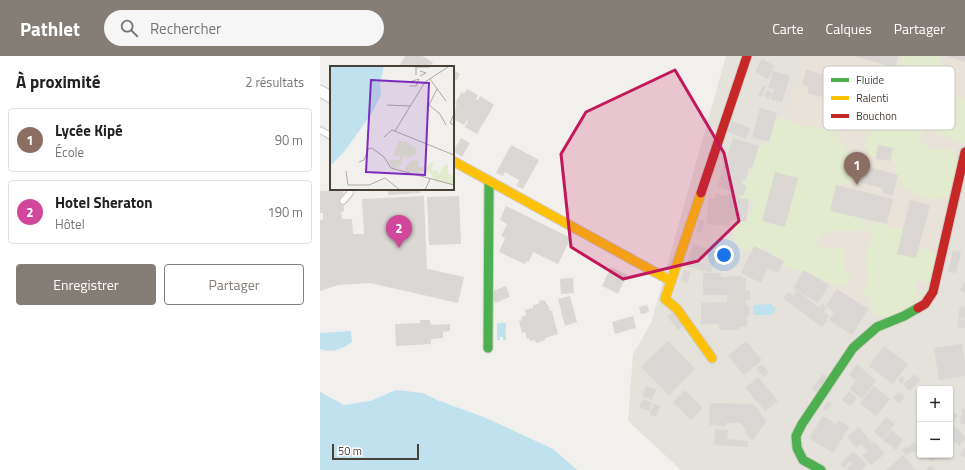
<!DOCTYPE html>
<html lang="fr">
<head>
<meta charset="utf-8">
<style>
	body { margin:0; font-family:"Titillium Web",sans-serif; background:#f6f6f6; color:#222 }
	.controls { position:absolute; right:12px; bottom:12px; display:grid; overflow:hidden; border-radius:4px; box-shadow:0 1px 3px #0004 }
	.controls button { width:36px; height:36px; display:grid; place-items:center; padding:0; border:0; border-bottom:1px solid #e0e0e0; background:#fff; color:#222; font:20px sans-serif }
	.scale { position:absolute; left:12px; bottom:10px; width:87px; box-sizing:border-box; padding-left:4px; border:2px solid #494038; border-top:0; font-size:11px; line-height:14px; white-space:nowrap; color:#494038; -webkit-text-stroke:3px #fff; paint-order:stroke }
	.you { position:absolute; left:404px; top:199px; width:14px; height:14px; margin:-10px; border:3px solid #fff; border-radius:50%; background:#1a73e8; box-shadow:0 0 0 6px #1a73e833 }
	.badge { display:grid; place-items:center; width:26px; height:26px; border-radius:50%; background:#847e77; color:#fff; font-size:13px; font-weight:700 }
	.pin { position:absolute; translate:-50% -33px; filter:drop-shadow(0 1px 2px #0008) }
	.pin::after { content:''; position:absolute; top:21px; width:14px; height:12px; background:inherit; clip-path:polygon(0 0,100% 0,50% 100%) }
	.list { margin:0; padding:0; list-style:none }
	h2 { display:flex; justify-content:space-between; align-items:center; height:52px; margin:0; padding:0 16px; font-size:17px }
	h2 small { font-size:13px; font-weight:400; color:#767676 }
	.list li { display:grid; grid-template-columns:26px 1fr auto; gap:12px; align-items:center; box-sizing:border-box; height:64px; margin:0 8px 8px; padding:0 8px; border:1px solid #e0e0e0; border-radius:4px }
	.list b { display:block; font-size:15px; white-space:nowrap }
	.list p { margin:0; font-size:13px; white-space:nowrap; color:#767676 }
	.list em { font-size:13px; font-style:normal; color:#767676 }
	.actions { display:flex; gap:8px; padding:12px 16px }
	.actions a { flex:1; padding:9px 0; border:1px solid #847e77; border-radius:4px; text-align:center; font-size:14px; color:#847e77 }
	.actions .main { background:#847e77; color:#fff }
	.icon { flex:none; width:22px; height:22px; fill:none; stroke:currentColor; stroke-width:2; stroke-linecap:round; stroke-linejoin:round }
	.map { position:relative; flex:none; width:645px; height:414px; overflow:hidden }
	header { display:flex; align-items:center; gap:24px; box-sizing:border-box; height:56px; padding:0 20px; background:#847e77; color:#fff }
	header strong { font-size:19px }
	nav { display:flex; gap:22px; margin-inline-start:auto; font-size:14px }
	.search { width:280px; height:36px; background:#f6f6f6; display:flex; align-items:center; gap:10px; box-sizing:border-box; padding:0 14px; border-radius:22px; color:#767676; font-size:15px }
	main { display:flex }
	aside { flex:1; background:#fff }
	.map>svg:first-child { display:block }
	.residential { fill:#e5e1db; fill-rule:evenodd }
	.education { fill:#e8e2d9 }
	.green { fill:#e3ebce }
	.water { fill:#bfe2ee }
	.building { fill:#dad7d4 }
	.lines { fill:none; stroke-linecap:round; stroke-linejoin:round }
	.lane-casing { stroke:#cfccc9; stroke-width:8 }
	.street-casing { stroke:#cfccc9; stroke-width:13 }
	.fast-casing { stroke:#d1ccc4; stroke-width:11 }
	.slow-casing { stroke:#d1ccc4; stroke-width:11 }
	.jam-casing { stroke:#d1ccc4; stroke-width:11 }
	.lane { stroke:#fdfdfc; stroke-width:5.5 }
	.street { stroke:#fdfdfc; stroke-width:11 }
	.fast { stroke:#4caf50; stroke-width:9 }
	.slow { stroke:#ffc107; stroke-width:9 }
	.jam { stroke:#c62828; stroke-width:9 }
	.marked { fill:#c2185b; fill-opacity:0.2; stroke:#c2185b; stroke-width:3; stroke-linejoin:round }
	.inset-road { fill:none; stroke:#aeaaa5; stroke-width:1 }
	.view { fill:#7b2cbf; fill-opacity:0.15; stroke:#7b2cbf; stroke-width:2 }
	.inset-edge { fill:none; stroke:#494038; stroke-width:2 }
	.key { fill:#fff; stroke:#c8c6c3; stroke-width:1 }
	.key-label { font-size:11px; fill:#494038 }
</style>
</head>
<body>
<header>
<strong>Pathlet</strong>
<div class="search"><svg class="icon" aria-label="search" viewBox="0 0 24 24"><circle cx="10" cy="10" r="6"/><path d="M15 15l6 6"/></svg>Rechercher</div>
<nav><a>Carte</a><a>Calques</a><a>Partager</a></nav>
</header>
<main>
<aside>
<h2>À proximité<small>2 résultats</small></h2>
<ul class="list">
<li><span class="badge" style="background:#8d6e63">1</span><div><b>Lycée Kipé</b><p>École</p></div><em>90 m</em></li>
<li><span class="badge" style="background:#d1479c">2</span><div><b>Hotel Sheraton</b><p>Hôtel</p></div><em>190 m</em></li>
</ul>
<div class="actions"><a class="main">Enregistrer</a><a>Partager</a></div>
</aside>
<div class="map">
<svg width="645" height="414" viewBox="0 0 645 414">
	<rect width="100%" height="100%" fill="#f2f0ed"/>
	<path class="residential" d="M406 0H645V414H361L308 365 313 298 331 267ZM600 333H630V399H600Z"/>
	<path class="education" d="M486 0H645V64L610 226 564 259 424 182 462 76Z"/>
	<path class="green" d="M582 0H621L623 14 621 31 632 38 642 42 645 46V87L644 88 615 76 605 75 599 86 609 93 632 94 641 112 634 137 614 143 599 141 583 130 576 119 573 101 564 98 551 101 544 88 550 79 542 65 545 57 570 50 581 46 591 44 586 32 578 22C579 15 579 7 582 0Z
		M463 61 483 71 492 70 513 75 528 95 531 125 524 128 517 133 543 165 548 173 552 168 559 164C569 172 569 173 582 171L587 178 598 192 610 195 618 200 610 227 599 224 594 231 603 241 594 244 588 255 579 261 555 260 551 255V244L543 236 550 226C547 215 544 205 547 194 551 185 553 186 552 175 541 176 512 172 503 178 500 180 498 185 495 188L508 193 520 191 525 196 523 211 532 223 523 231 474 214 453 203 447 191 431 196 417 191 413 180 414 168 430 157 433 148 421 144 422 132 430 117 434 98 448 82 455 64Z"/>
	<path class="water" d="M452 248V250L455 251C457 255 453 256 452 259H433V249Z
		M177 267H186V284H183V281H180V284H177Z
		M31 275 32 286C22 293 13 297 0 293V277Z
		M76 334 103 337 117 344 166 362 233 393 257 414H0V336L24 349 50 345Z"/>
	<path class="building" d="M85 0H102L113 6 110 11H79Z
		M534 0H578L574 15 586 19 581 39 567 35 561 57 487 37 489 31 482 29 486 14 560 34 567 9Z
		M630 0H645V6L629 1Z
		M442 3 455 10 448 23 435 16Z
		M133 14 140 18 137 24 133 22Z
		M453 15 470 20 462 46 451 43 454 33 448 32Z
		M443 29 446 31 441 41 438 39Z
		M147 33 158 39 156 43 158 44 160 40 174 49 157 78 145 71 148 65 147 64 144 69 133 63 135 58 134 57 136 53 135 52 137 48 135 47 142 36 144 38Z
		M447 34 452 37 449 43 444 40Z
		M440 52 457 57 449 86 432 81Z
		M412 65 430 72 426 83 408 76Z
		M141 82 150 87 142 101 133 95Z
		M413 82 439 90 432 112 428 111V116L427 120 425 123 420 127 427 130 423 140 397 130 406 101H407Z
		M191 89 219 104 203 133 196 130 199 124 185 116 183 120 176 117Z
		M558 89 573 92 570 105 556 103Z
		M545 110 578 119 573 140 562 137 563 132 541 127Z
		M455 116 478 122 465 171 442 165Z
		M516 129 573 143 567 168 510 155Z
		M67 133H100L101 137 68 139Z
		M23 134 24 155 21 156 22 163H32L33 178H44L42 143 104 140 107 213 144 221 138 247 50 227 18 229 0 235V164H3V157H0V135Z
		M395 138 408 140V138L419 139V142L429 143 426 166 410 164 409 170 386 168 389 142 395 143Z
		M139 140 141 188 109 189 107 141Z
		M590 144 610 149 596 202 577 198Z
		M186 150 251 182 238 208 213 196 209 205H207L205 208 179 196 185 182 181 180 187 168 180 164Z
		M379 164 385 165 381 177 376 176Z
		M373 188 397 196 391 217 366 210Z
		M434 190 464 205 458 217 448 212 441 227 421 217Z
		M633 194 641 196 636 217 628 216Z
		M291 211 307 219 298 238 282 230Z
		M364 214 371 216 367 227 361 225Z
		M484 214 509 229 498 247 473 232Z
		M383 217H401V221L421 220V222H426V235H430V244H426L427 251H430V260H427V271H419V274H399V268H381V247L407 246V239H383Z
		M253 222 254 237 241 238 240 223Z
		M645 225V237L640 234Z
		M186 230 190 241 175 247 170 236Z
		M517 233 548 253 532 279 509 264 514 256 506 250Z
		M477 235 499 251 502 247 507 251 504 256 509 260 506 263 508 264 502 271 463 242 468 236 473 240Z
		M250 240 257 266 245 270 238 243Z
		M220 244 225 245 227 249H228L230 255H232L238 278 225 282V284L216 287 215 284 210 285 209 282 207 283 205 276 202 277 199 265 202 264 201 261 206 259 205 254 213 252V249L218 248Z
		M327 249 329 256 321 258 319 251Z
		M640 250 645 251V262L638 261Z
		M353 256 364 269 358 274 347 260Z
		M313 260 316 272 295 278 292 266Z
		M639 263 645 264V272L637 271Z
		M100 264H110L111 269 130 268V275L123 276V282L111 283V288L76 290 75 268 100 267Z
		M348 285 375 313 349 339 321 311Z
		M426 285 442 304 424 319 408 300Z
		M642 288 645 307V320L619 324 614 292Z
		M564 290 588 308 573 328 549 310Z
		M442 308 449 317 444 321 436 312Z
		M537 308 556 325 542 343 529 333 536 325 529 319Z
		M503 318 508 322 496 336 492 332Z
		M595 318 601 325 589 335 583 328Z
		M581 320 585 323 582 328 578 325Z
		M438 321 458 345 445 355 425 332Z
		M326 330 336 334 332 344 322 340Z
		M554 330 570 343 556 360 540 347Z
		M365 334 383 352 371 364 353 346Z
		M529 335 537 342 530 350 522 344Z
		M579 336 585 341 579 347 573 342Z
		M323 343 332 347 329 355 319 351Z
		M508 345 512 348 506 355 503 352Z
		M390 347 433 348 447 365 432 385 425 377 427 375 420 367H406V370L389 369Z
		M334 348 340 350 336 361 329 358Z
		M630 353 638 360 630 370Z
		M642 353 645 354V368L640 367Z
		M503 360 516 368 519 364 529 371 513 397 489 382Z
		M566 361 575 368 562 383 554 376Z
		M633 369 645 380V384L639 390 630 381V372Z
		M539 371 552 387 554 385 565 398 551 409 542 400 547 395 541 388 536 392 527 381Z
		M395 373 408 374 407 383 428 385V391L394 389Z
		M571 374 583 384 576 394 563 384Z
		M594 386 600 392 594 397 592 395 586 400 582 394 586 390 588 392Z
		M645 391V401L640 399Z
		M533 395 547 408 542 414H526L532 408 529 406 524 412 520 408Z
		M583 399 596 414H566Z
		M605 399H620L611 406Z
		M610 409 616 414H606Z"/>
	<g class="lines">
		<defs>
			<path id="lane" d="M0 74 11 80
				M23 145 30 137V133"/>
			<path id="street" d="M0 35 11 41"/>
			<path id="fast" d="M168 292 169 125
				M501 414 483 404 477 392 476 380 482 368 533 292 557 271 584 260 598 252"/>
			<path id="slow" d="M133 105 351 225
				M381 137 345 243 357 253 392 302"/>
			<path id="jam" d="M381 137 427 0
				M598 252 605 248 613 236 645 96"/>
		</defs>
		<use href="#lane" class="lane-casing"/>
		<use href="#street" class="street-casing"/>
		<use href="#fast" class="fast-casing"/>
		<use href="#slow" class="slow-casing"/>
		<use href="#jam" class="jam-casing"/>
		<use href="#lane" class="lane"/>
		<use href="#street" class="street"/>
		<use href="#fast" class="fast"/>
		<use href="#slow" class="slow"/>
		<use href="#jam" class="jam"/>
	</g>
	<path class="marked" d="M355 14 404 97 419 165 378 205 303 223 251 191 241 98 266 56Z"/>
	<g transform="translate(10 10)">
		<rect width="124" height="124" fill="#f2f0ed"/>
		<path d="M69 75 77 76 87 83 85 89 78 92 74 89 71 99 67 102H63L58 94H70L69 86 68 90H63ZM83 94H87L89 101H96L104 95 101 104H107L110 108 111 103 118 98V108L124 110V116L122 119 105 115 100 106 90 105 83 109V102L81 106H75V101Z" fill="#e3ebce"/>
		<path d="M0 0H54L50 18 51 29 42 47 14 86 0 100Z" fill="#bfe2ee"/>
		<path class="inset-road" d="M86 9V1H100M90 10 96 7 90 5M100 13 116 35M79 20H86L89 13 79 16M107 23 99 39 110 48 116 59M57 39 80 40M124 48 120 57 124 59M65 65 95 16 118 1M54 71 62 64 124 89M29 96 34 94 38 83 42 82 54 91 61 102 124 119M16 105 18 119H39L55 112 70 124M95 124 100 113"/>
		<path class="view" d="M41 14 99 17 95 109 36 106Z"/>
		<rect width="124" height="124" class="inset-edge"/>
	</g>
	<rect x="503" y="10" width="132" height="64" rx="6" class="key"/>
	<rect x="511" y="22" width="18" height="4" fill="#4caf50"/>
	<rect x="511" y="40" width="18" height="4" fill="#ffc107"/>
	<rect x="511" y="58" width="18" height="4" fill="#c62828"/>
	<g class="key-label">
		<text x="536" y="28">Fluide</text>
		<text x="536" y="46">Ralenti</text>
		<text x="536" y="64">Bouchon</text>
	</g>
</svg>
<div class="controls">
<button>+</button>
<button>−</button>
</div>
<div class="scale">50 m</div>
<div class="you"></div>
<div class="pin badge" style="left:537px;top:129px;background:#8d6e63">1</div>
<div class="pin badge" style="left:79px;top:192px;background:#d1479c">2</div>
</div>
</main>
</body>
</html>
